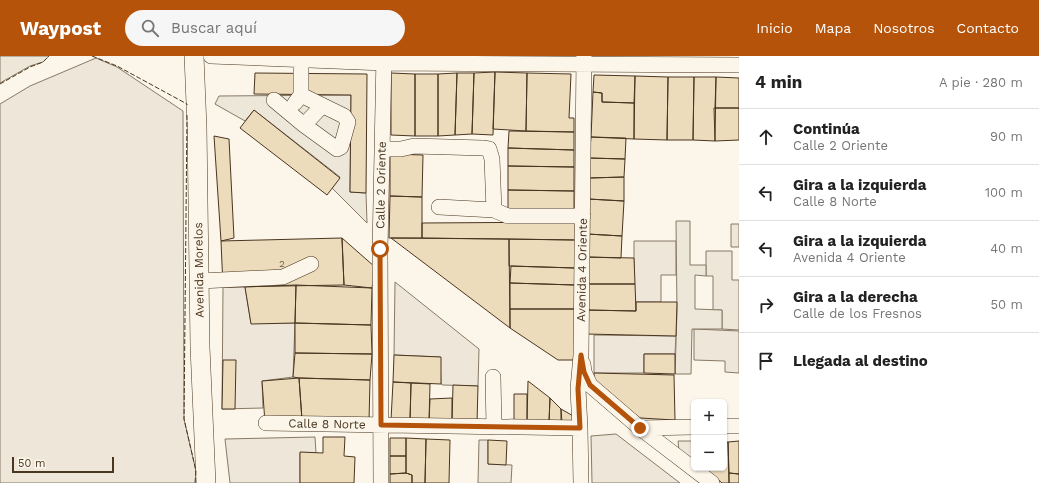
<!DOCTYPE html>
<html lang="es">
<head>
<meta charset="utf-8">
<style>
	body { margin:0; font-family:"Work Sans",sans-serif; background:#f6f6f6; color:#222 }
	.controls { position:absolute; right:12px; bottom:12px; display:grid; overflow:hidden; border-radius:6px; box-shadow:0 1px 3px #0004 }
	.controls button { width:36px; height:36px; display:grid; place-items:center; padding:0; border:0; border-bottom:1px solid #e0e0e0; background:#fff; color:#222; font:20px sans-serif }
	.scale { position:absolute; left:12px; bottom:10px; width:102px; box-sizing:border-box; padding-left:4px; border:2px solid #4a3520; border-top:0; font-size:11px; line-height:14px; white-space:nowrap; color:#4a3520; -webkit-text-stroke:3px #fbf6e9; paint-order:stroke }
	.stop { position:absolute; width:12px; height:12px; margin:-9px; border:3px solid #b45309; border-radius:50%; background:#fff }
	.stop.end { background:#b45309; border-color:#fff; box-shadow:0 1px 4px #0008 }
	.list { margin:0; padding:0; list-style:none }
	h2 { display:flex; justify-content:space-between; align-items:center; height:52px; margin:0; padding:0 16px; font-size:17px }
	h2 small { font-size:13px; font-weight:400; color:#767676 }
	.list li { display:grid; grid-template-columns:26px 1fr auto; gap:12px; align-items:center; box-sizing:border-box; height:56px; padding:0 16px; border-top:1px solid #e0e0e0 }
	.list b { display:block; font-size:15px; white-space:nowrap }
	.list p { margin:0; font-size:13px; white-space:nowrap; color:#767676 }
	.list em { font-size:13px; font-style:normal; color:#767676 }
	.icon { flex:none; width:22px; height:22px; fill:none; stroke:currentColor; stroke-width:2; stroke-linecap:round; stroke-linejoin:round }
	.map { position:relative; flex:none; width:739px; height:427px; overflow:hidden }
	header { display:flex; align-items:center; gap:24px; box-sizing:border-box; height:56px; padding:0 20px; background:#b45309; color:#fff }
	header strong { font-size:19px }
	nav { display:flex; gap:22px; margin-inline-start:auto; font-size:14px }
	.search { width:280px; height:36px; background:#f6f6f6; display:flex; align-items:center; gap:10px; box-sizing:border-box; padding:0 14px; border-radius:22px; color:#767676; font-size:15px }
	main { display:flex }
	aside { flex:1; background:#fff }
	.map>svg:first-child { display:block }
	.green { fill:#ede6d9; stroke:#887966 }
	.parking { fill:#ede7d9; stroke:#887966 }
	.building { fill:#ecdcbc; stroke:#4a3520 }
	.lines { fill:none; stroke-linecap:round; stroke-linejoin:round }
	.minor-casing { stroke:#4a3520; stroke-width:16 }
	.major-casing { stroke:#4a3520; stroke-width:20 }
	.minor { stroke:#fbf6e9; stroke-width:15 }
	.major { stroke:#fbf6e9; stroke-width:19 }
	.fence { stroke:#4a3520; stroke-width:1; stroke-dasharray:5 2; stroke-linecap:butt }
	.route { stroke:#b45309; stroke-width:5 }
	.labels { text-anchor:middle; dominant-baseline:central; stroke-width:3; stroke-linejoin:round; paint-order:stroke }
	.number-label { font-size:10px; fill:#725f47 }
	.street-label { font-size:12px; fill:#4a3520; stroke:#fbf6e9 }
</style>
</head>
<body>
<header>
<strong>Waypost</strong>
<div class="search"><svg class="icon" aria-label="search" viewBox="0 0 24 24"><circle cx="10" cy="10" r="6"/><path d="M15 15l6 6"/></svg>Buscar aquí</div>
<nav><a>Inicio</a><a>Mapa</a><a>Nosotros</a><a>Contacto</a></nav>
</header>
<main>
<div class="map">
<svg width="739" height="427" viewBox="0 0 739 427">
	<rect width="100%" height="100%" fill="#fbf6e9"/>
	<path class="green" d="M0 0H49L43 6 30 10 0 27Z
		M96 2 117 11 183 55 184 363 196 415V427H0V48L30 30Z
		M731 168H739V191H731Z
		M634 185H676V219H661V246H634Z
		M706 195H732V224H739V274L722 273V254H713V220H706Z
		M395 226 479 293 478 330 443 329 441 328 440 301 394 299Z
		M223 231H245L251 267H295L293 321 262 325 263 352 222 353Z
		M694 273 739 275V317L725 316V305L694 304Z
		M594 279 676 280 675 298H644V317H594Z
		M616 378 680 427H592L591 380Z
		M315 381 316 397H300V427H230L225 383Z
		M479 384H488V408L512 409 511 427H478Z
		M678 385H694V409L679 395Z"/>
	<path class="parking" d="M351 39 350 136 366 137 367 167 332 132 340 121 254 54 245 65 215 48 219 40Z
		M676 165H690V209H706V220L695 219V253L722 254V273H692L691 318H675L677 255Z"/>
	<path class="building" d="M495 16 527 17 526 75 493 73Z
		M495 16 493 79 472 78 474 17Z
		M255 17 367 18 366 137 350 136 351 39 254 38Z
		M391 17 415 18V80L391 79Z
		M457 17H474L472 78 455 79Z
		M457 17 455 79 438 80V18Z
		M527 17 571 18 569 62H574V76L526 75Z
		M415 18H438V80H415Z
		M594 19 635 20 634 47 602 46V37L593 36Z
		M635 20 668 21 667 84 634 83Z
		M668 21H694L693 84H667Z
		M694 21H716L715 85 693 84Z
		M716 21 739 22V52H715Z
		M593 36 602 37V46L634 47V83L591 81Z
		M714 52H739V84L715 85Z
		M254 54 340 122 327 139 240 72Z
		M509 75 574 76V94L508 92Z
		M214 80 229 83 234 182 221 185Z
		M591 81 626 82 625 103 589 102Z
		M508 92 574 94V111L508 110Z
		M390 98 423 99 422 141 390 140Z
		M589 102 625 103 624 121 589 122Z
		M508 110 574 111V135L508 134Z
		M624 121V145L588 143 589 122Z
		M508 134 574 135V156H508Z
		M390 140 422 141V182H389Z
		M588 143 624 145 622 180 587 178Z
		M577 166 576 184 422 182V167Z
		M587 178 622 180 621 202 586 201Z
		M342 182 344 229 223 231 221 185Z
		M342 182 375 211 372 232 344 229Z
		M391 182 509 183 510 272Z
		M509 183 576 184 575 212 509 210Z
		M586 201 634 202 635 228H586Z
		M511 210 575 212V229L510 227Z
		M510 227 575 229 576 253H510Z
		M586 228H635L636 255 586 254Z
		M296 229 295 267 251 268 245 231Z
		M296 229 372 232 371 269 295 267Z
		M636 246H677L676 280 586 278V254L636 255Z
		M510 253H576V304H558L510 272Z
		M295 267 371 269 372 298 295 297Z
		M295 297 372 298 370 324 299 322 293 321Z
		M644 298H675V318L644 317Z
		M394 299 441 301V328L393 326Z
		M223 304H236L235 353H222Z
		M594 317 674 319 675 364 640 362 594 328Z
		M299 322 370 324 369 365 302 364Z
		M299 322 302 364 265 367 262 325Z
		M528 325 550 342 549 366H527Z
		M393 326 411 327 410 365 391 364Z
		M411 327 430 328 429 366 410 365Z
		M453 329 478 330 477 367 452 366Z
		M514 338H527V366L514 368Z
		M452 342V366H429L430 343Z
		M550 342 561 353V367L549 366Z
		M561 353 575 361V366L562 367Z
		M323 381H345L344 400 355 401 354 427H300V396L323 397Z
		M390 382H406V400H390Z
		M406 382 426 383 425 427H412V419L406 417Z
		M426 383 450 384 449 427H425Z
		M488 384 507 385 506 409 488 408Z
		M739 385V418L729 417 728 386Z
		M724 386H728L729 427H722L705 412H724Z
		M390 400H406V417L390 418Z
		M406 417 412 419V427H390V418Z
		M729 417 739 418V427H729Z"/>
	<g class="lines">
		<defs>
			<path id="minor" d="M211 0 384 7 739 9
				M274 44 304 69 337 93 341 91 348 66 344 60 301 39
				M295 47 301 39V4
				M304 69 322 50
				M382 93H401L414 90 483 92 489 93 492 103 494 154
				M439 151 494 154 508 160H583
				M200 225 283 221 311 208
				M583 308 584 316 590 329 640 372 712 427
				M493 321 494 371
				M266 367 580 372
				M724 370H739
				M640 372 694 371
				M381 427 380 193 384 0
				M581 427 580 372 578 333 581 299 584 0"/>
			<path id="major" d="M194 0 197 71 200 291 206 427"/>
		</defs>
		<use href="#minor" class="minor-casing"/>
		<use href="#major" class="major-casing"/>
		<use href="#minor" class="minor"/>
		<use href="#major" class="major"/>
		<path class="fence" d="M92 0 117 10 187 48V49
			M0 28 30 11 43 6 49 0
			M187 59 184 363 196 415 195 427"/>
	</g>
	<g class="lines">
		<path class="route" d="M380 193 381 369 580 372 578 333 581 299 584 316 590 329 640 372"/>
	</g>
	<g class="labels">
		<g class="number-label">
			<text x="282" y="207">2</text>
		</g>
		<g class="street-label">
			<text transform="translate(381 129) rotate(-89)">Calle 2 Oriente</text>
			<text transform="translate(199 214) rotate(-91)">Avenida Morelos</text>
			<text transform="translate(582 214) rotate(-89)">Avenida 4 Oriente</text>
			<text transform="translate(327 368) rotate(1)">Calle 8 Norte</text>
		</g>
	</g>
</svg>
<div class="controls">
<button>+</button>
<button>−</button>
</div>
<div class="scale">50 m</div>
<div class="stop" style="left:380px;top:193px"></div>
<div class="stop end" style="left:640px;top:372px"></div>
</div>
<aside>
<h2>4 min<small>A pie · 280 m</small></h2>
<ul class="list">
<li><svg class="icon" aria-label="ahead" viewBox="0 0 24 24"><path d="M12 20V5M6 11l6-6 6 6"/></svg><div><b>Continúa</b><p>Calle 2 Oriente</p></div><em>90 m</em></li>
<li><svg class="icon" aria-label="left" viewBox="0 0 24 24"><path d="M17 20v-9H6M10 6l-5 5 5 5"/></svg><div><b>Gira a la izquierda</b><p>Calle 8 Norte</p></div><em>100 m</em></li>
<li><svg class="icon" aria-label="left" viewBox="0 0 24 24"><path d="M17 20v-9H6M10 6l-5 5 5 5"/></svg><div><b>Gira a la izquierda</b><p>Avenida 4 Oriente</p></div><em>40 m</em></li>
<li><svg class="icon" aria-label="right" viewBox="0 0 24 24"><path d="M7 20v-9h11M14 6l5 5-5 5"/></svg><div><b>Gira a la derecha</b><p>Calle de los Fresnos</p></div><em>50 m</em></li>
<li><svg class="icon" aria-label="arrive" viewBox="0 0 24 24"><path d="M6 21V4h12l-3 4 3 4H6"/></svg><div><b>Llegada al destino</b></div></li>
</ul>
</aside>
</main>
</body>
</html>
